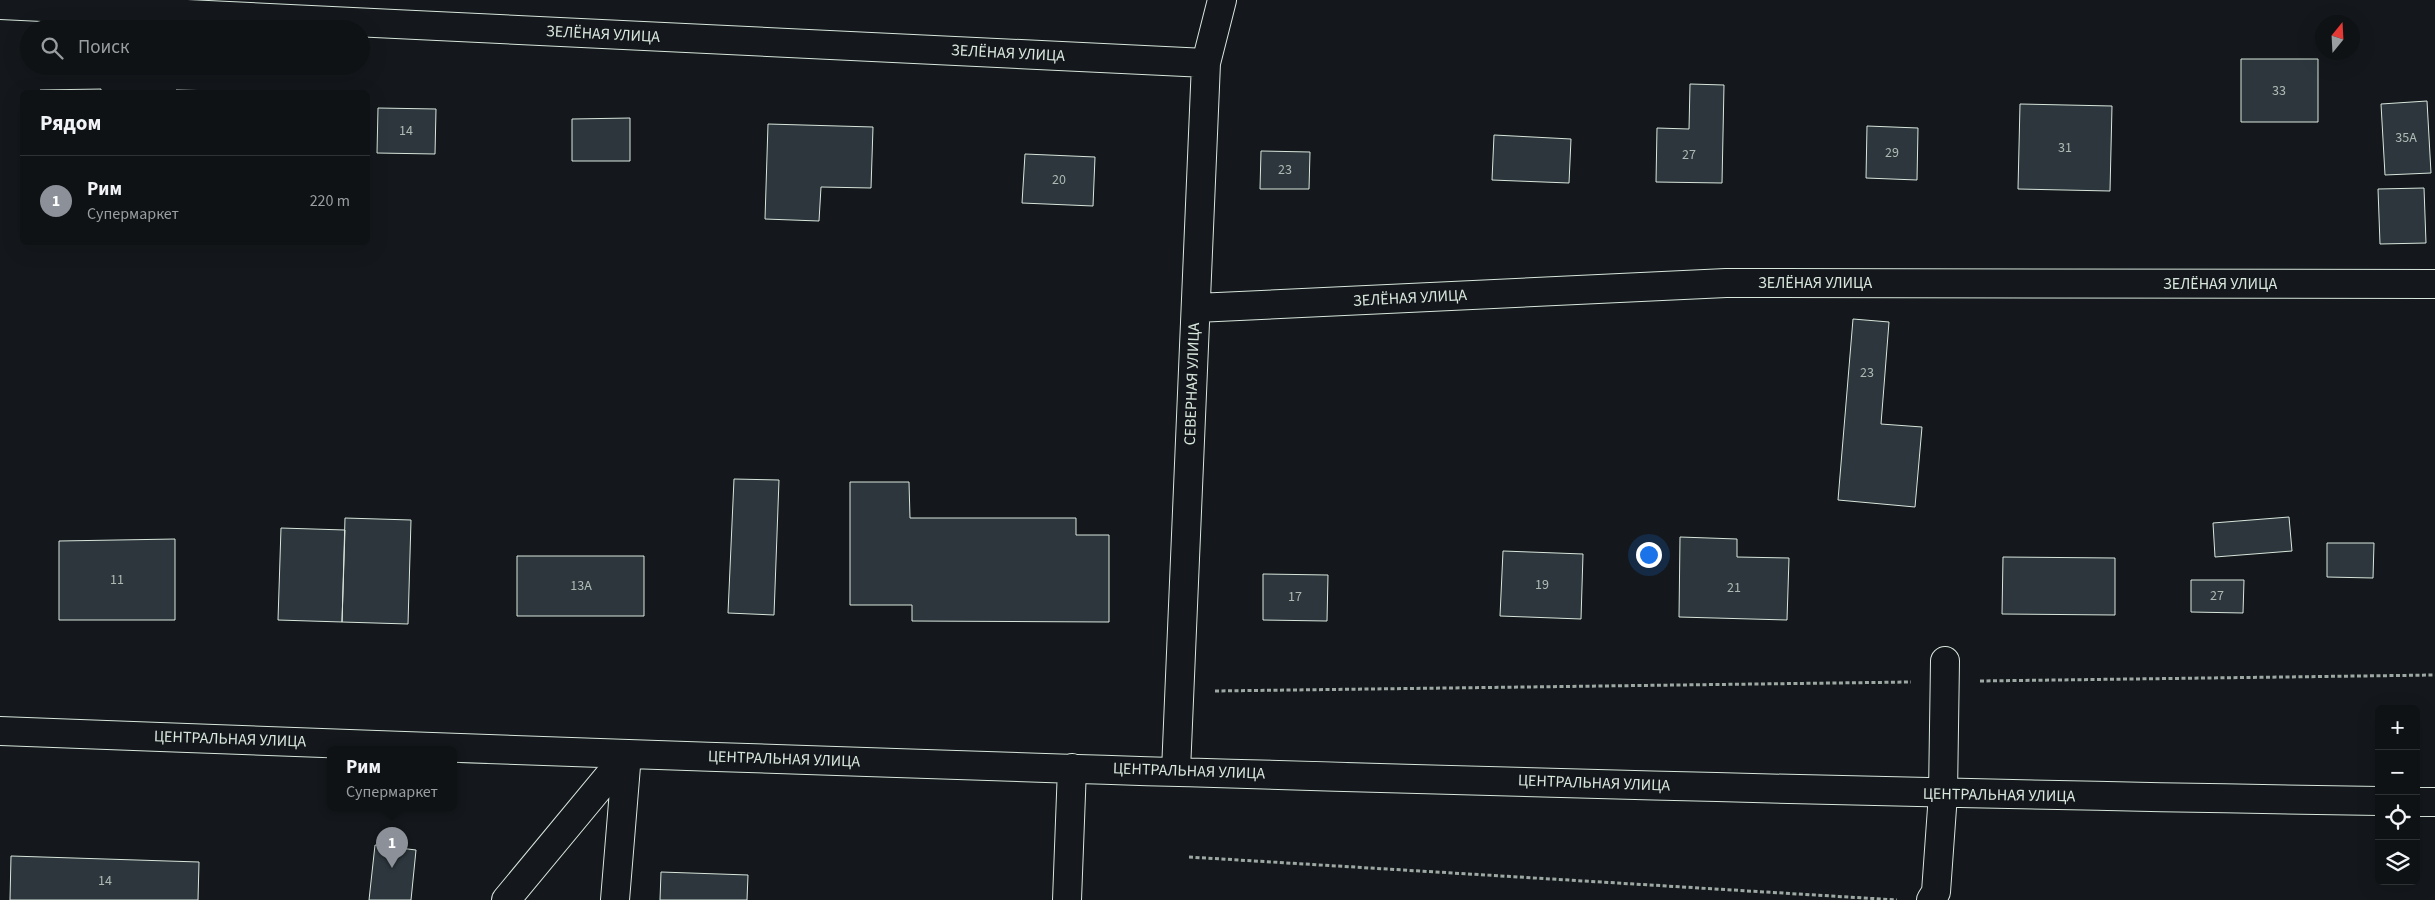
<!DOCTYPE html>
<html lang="ru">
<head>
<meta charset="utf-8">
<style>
	body { margin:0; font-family:"Source Sans 3",sans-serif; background:#181b1e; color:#f1f3f6 }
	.controls { position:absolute; right:15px; bottom:15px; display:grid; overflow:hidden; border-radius:8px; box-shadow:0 5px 20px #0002 }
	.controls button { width:45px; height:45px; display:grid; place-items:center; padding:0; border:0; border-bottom:1px solid #2f3234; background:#0f1215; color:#f1f3f6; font:25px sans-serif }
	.compass { position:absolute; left:2315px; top:15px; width:45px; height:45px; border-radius:50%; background:#0f1215; box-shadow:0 5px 20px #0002; rotate:18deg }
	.you { position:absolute; left:1648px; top:554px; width:18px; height:18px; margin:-12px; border:4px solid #fff; border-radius:50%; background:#1a73e8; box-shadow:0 0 0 8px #1a73e833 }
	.badge { display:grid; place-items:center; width:32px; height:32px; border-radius:50%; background:#8c9099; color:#fff; font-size:16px; font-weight:700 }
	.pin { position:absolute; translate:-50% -41px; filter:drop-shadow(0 1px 2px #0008) }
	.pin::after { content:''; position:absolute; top:26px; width:18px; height:15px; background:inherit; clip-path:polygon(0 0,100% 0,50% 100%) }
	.popup { position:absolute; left:327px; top:746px; width:130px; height:65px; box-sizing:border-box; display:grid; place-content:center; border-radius:8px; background:#0f1215; filter:drop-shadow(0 1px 4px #0005); font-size:16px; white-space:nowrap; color:#9b9ea0 }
	.popup b { font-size:19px; color:#f1f3f6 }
	.popup::after { content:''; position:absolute; left:50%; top:100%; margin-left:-10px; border:10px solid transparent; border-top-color:#0f1215 }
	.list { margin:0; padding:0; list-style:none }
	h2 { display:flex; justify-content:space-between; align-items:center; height:65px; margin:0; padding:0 20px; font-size:21px }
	h2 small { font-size:16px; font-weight:400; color:#9b9ea0 }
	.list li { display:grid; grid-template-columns:32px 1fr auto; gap:15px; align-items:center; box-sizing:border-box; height:90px; padding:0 20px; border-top:1px solid #2f3234 }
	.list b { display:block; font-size:19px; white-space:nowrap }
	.list p { margin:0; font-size:16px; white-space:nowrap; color:#9b9ea0 }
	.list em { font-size:16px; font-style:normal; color:#9b9ea0 }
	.icon { flex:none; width:28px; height:28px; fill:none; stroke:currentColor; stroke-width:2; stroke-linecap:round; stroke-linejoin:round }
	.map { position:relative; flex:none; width:2435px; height:900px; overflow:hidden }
	.search { position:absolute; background:#0f1215; box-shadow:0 5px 20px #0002; left:20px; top:20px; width:350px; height:55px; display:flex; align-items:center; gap:12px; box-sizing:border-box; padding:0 18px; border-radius:28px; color:#9b9ea0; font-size:19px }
	.panel { position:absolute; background:#0f1215; box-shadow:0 5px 20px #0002; left:20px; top:90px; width:350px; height:155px; border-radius:8px }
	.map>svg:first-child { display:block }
	.building { fill:#2c363c; stroke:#d8e6dc }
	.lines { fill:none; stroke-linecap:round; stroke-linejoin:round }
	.minor-casing { stroke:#d8e6dc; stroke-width:30 }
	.path { stroke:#9da8a2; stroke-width:3; stroke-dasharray:4 2.5; stroke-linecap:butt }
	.minor { stroke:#14181c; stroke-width:28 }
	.labels { text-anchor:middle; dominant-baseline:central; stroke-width:4; stroke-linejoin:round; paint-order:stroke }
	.number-label { font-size:14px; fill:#adbab4 }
	.street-label { font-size:16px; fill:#d8e6dc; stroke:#14181c }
</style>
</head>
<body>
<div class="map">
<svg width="2435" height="900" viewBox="0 0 2435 900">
	<rect width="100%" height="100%" fill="#14181c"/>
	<path class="building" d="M2241 59H2318V122H2241Z
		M1690 84 1724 85 1722 183 1656 182 1657 128 1689 129Z
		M101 89V92H40V90Z
		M176 90 263 92H176Z
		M2427 101 2431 173 2385 175 2381 104Z
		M2020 104 2112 106 2110 191 2018 189Z
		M378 108 436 109 435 154 377 153Z
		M630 118V161H572V119Z
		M768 124 873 127 871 188 821 187 819 221 765 219Z
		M1867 126 1918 128 1917 180 1866 178Z
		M1494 135 1571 139 1569 183 1492 180Z
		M1261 151 1310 152 1309 189H1260Z
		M1025 154 1095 157 1093 206 1022 203Z
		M2424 188 2426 243 2380 244 2378 189Z
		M1853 319 1889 322 1881 424 1922 427 1915 507 1838 500Z
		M734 479 779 480 774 615 728 613Z
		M850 482H909L910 518H1076V535H1109V622L912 621V605H850Z
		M2289 517 2292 551 2215 557 2213 523Z
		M345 518 411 520 408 624 342 622Z
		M281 528 345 530 342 622 278 620Z
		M1680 537 1737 539V557L1789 558 1787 620 1679 617Z
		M175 539V620H59V541Z
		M2327 543H2374L2373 578 2327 577Z
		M1503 551 1583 554 1581 619 1500 616Z
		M517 556H644V616H517Z
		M2003 557 2115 558V615L2002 614Z
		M1263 574 1328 575 1327 621 1263 620Z
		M2191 580H2244L2243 613 2191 612Z
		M375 845 416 850 411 900H369Z
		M11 856 199 862 198 900H10Z
		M661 872 748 875 747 900H660Z"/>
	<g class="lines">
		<defs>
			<path id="minor" d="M0 5 1206 63
				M1196 308 1726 283 2435 284
				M0 731C793 761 1586 788 2379 801
				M1176 771 1206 63 1222 0
				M2416 802H2435
				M506 900 627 754
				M615 900 627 754
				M1067 900 1072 768
				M1931 900 1936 892 1943 794 1945 661"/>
		</defs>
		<use href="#minor" class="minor-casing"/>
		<path class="path" d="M1980 681 2435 675
			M1215 691 1911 682
			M1189 857 1897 900"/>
		<use href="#minor" class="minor"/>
	</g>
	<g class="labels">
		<g class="number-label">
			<text x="2279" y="91">33</text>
			<text x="406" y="131">14</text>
			<text x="2406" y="138">35А</text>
			<text x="2065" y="148">31</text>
			<text x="1892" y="153">29</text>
			<text x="1689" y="155">27</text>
			<text x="1285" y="170">23</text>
			<text x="1059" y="180">20</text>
			<text x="1867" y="373">23</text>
			<text x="117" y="580">11</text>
			<text x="1542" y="585">19</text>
			<text x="581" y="586">13А</text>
			<text x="1734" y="588">21</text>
			<text x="2217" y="596">27</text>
			<text x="1295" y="597">17</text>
			<text x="105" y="881">14</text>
		</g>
		<g class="street-label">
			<text transform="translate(603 34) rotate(3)">ЗЕЛЁНАЯ УЛИЦА</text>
			<text transform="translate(1008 53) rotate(3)">ЗЕЛЁНАЯ УЛИЦА</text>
			<text x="1815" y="283">ЗЕЛЁНАЯ УЛИЦА</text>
			<text x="2220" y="284">ЗЕЛЁНАЯ УЛИЦА</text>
			<text transform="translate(1410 298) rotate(-3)">ЗЕЛЁНАЯ УЛИЦА</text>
			<text transform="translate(1192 384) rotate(-88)">СЕВЕРНАЯ УЛИЦА</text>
			<text transform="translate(230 739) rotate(2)">ЦЕНТРАЛЬНАЯ УЛИЦА</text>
			<text transform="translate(784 759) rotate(2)">ЦЕНТРАЛЬНАЯ УЛИЦА</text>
			<text transform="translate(1189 771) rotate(2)">ЦЕНТРАЛЬНАЯ УЛИЦА</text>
			<text transform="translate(1594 783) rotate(2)">ЦЕНТРАЛЬНАЯ УЛИЦА</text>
			<text transform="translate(1999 795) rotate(1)">ЦЕНТРАЛЬНАЯ УЛИЦА</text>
		</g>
	</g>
</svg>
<div class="controls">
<button>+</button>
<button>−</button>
<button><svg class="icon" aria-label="locate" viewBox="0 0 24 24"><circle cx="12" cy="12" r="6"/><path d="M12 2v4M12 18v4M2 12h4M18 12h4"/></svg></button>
<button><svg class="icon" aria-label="layers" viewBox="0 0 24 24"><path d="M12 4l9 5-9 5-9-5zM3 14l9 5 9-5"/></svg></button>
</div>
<svg class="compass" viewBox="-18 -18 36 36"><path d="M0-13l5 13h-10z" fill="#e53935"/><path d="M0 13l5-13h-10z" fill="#9b9ea0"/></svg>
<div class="you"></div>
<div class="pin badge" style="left:392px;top:868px">1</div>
<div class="popup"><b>Рим</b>Супермаркет</div>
<div class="search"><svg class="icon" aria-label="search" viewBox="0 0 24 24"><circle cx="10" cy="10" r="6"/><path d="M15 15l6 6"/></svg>Поиск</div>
<section class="panel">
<h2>Рядом<small></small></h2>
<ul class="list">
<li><span class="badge">1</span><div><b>Рим</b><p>Супермаркет</p></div><em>220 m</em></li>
</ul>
</section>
</div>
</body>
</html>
